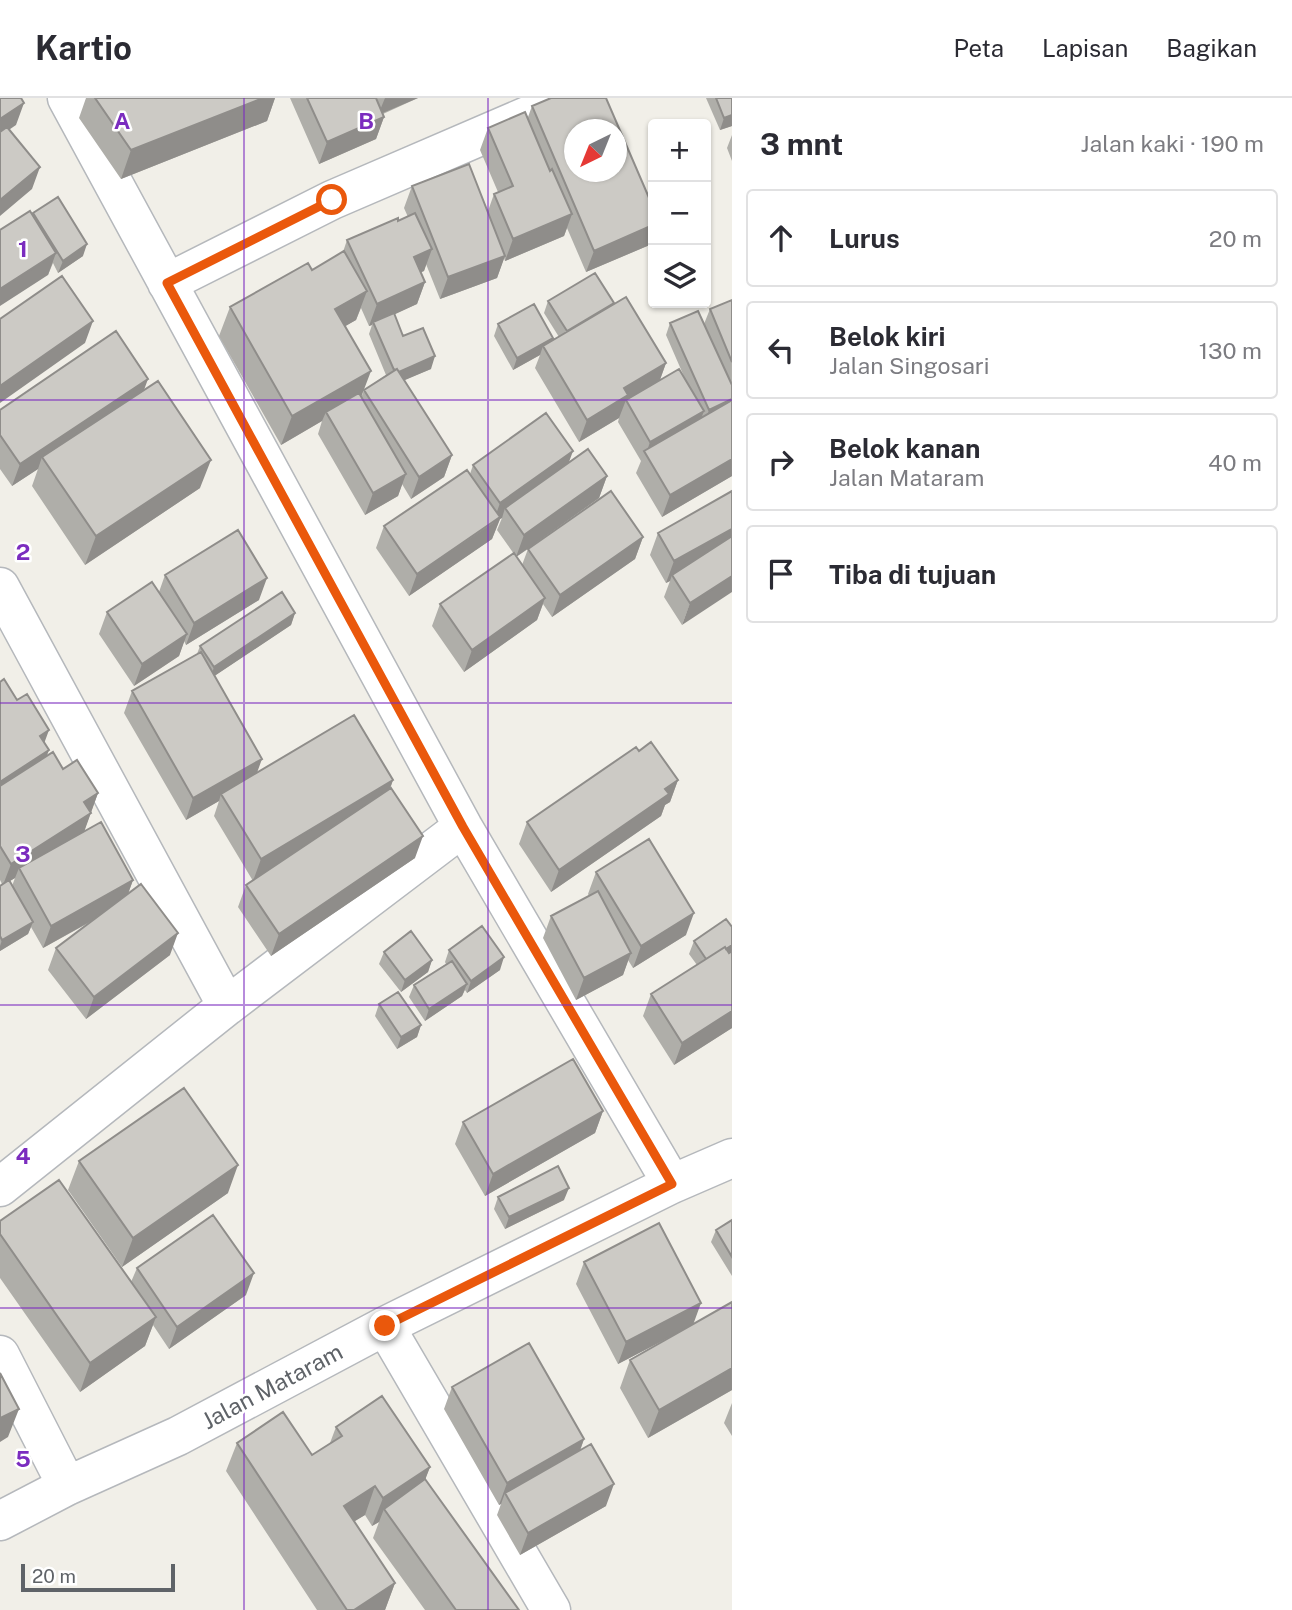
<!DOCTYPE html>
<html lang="id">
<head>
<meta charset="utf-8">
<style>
	body { margin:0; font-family:"Public Sans",sans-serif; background:#f7f7f7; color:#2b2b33 }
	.controls { position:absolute; right:21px; top:21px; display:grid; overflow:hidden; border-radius:7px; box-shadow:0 2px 5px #0004 }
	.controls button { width:63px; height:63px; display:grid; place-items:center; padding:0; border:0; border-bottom:2px solid #e1e1e2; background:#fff; color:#2b2b33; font:35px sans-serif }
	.compass { position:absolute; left:564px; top:21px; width:63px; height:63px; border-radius:50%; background:#fff; box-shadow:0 2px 5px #0004; rotate:223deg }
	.scale { position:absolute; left:21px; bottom:18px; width:154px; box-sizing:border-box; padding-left:7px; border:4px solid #5f6368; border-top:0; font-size:19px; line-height:24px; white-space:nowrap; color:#5f6368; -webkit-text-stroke:5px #fff; paint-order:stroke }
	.stop { position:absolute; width:21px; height:21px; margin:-16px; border:5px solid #ea580c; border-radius:50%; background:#fff }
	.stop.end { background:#ea580c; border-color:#fff; box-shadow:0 2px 7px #0008 }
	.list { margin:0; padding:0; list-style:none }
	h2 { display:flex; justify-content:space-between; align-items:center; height:91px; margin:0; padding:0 28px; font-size:30px }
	h2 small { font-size:23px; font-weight:400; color:#7c7c81 }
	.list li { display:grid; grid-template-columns:46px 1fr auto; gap:21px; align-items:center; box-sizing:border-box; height:98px; margin:0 14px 14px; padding:0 14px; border:2px solid #e1e1e2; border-radius:7px }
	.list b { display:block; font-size:26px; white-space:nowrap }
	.list p { margin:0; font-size:23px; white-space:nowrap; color:#7c7c81 }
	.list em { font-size:23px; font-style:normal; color:#7c7c81 }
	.icon { flex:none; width:38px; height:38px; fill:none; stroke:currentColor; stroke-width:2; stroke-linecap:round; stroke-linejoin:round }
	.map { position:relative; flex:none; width:732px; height:1512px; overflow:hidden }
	header { display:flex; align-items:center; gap:42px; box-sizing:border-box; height:98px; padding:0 35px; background:#fff; border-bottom:2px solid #e1e1e2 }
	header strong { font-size:33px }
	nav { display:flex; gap:38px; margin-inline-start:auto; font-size:24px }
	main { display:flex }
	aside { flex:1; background:#fff }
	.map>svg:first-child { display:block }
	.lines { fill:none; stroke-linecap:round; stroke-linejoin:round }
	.minor-casing { stroke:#b5b8bc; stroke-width:41 }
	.minor { stroke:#fff; stroke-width:38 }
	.wall { fill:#afaea9; fill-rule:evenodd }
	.shaded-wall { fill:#8f8d8a }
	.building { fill:#cccac5; stroke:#8f8d8a; stroke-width:2; fill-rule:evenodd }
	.route { stroke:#ea580c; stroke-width:9 }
	.grid { fill:none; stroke:#7b2cbf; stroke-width:2; stroke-opacity:0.55 }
	.labels { text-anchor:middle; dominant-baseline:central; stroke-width:5; stroke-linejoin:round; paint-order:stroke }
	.street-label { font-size:23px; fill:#5f6368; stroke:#fff }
	.grid-label { font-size:23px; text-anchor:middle; font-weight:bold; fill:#7b2cbf; stroke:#fff; stroke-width:5; stroke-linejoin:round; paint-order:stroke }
</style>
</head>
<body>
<header>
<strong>Kartio</strong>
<nav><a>Peta</a><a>Lapisan</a><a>Bagikan</a></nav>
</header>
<main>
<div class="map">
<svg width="732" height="1512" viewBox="0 0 732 1512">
	<rect width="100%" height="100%" fill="#f1efe8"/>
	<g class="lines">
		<defs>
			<path id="minor" d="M67 0 463 729 672 1086
				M167 185 332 102 569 0
				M0 489 227 908
				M0 1089 227 908 463 729
				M385 1228 551 1512
				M0 1257 67 1388
				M0 1423 67 1388 178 1338 385 1228 672 1086 732 1060"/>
		</defs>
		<use href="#minor" class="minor-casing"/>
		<use href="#minor" class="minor"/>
	</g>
	<path class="wall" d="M86 0H275L267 23 121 81 79 20Z
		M290 0H418L383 16 384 19 376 41 319 66Z
		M706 0H732V28L720 32Z
		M532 8 653 109V143L652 146 586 174 567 130 564 138 505 163 504 160 497 180 440 201 426 166 424 173 421 174 425 184 417 206 394 216 403 238 431 271 404 282 452 357 444 379 411 401 402 386 398 398 365 417 318 336 322 323 281 347 219 238 230 209 312 172 343 154 347 142 408 119 404 110 412 88 488 113 494 96 498 94 480 52 488 30 528 19ZM361 210 369 228 372 227 369 236 386 277 364 292 361 300 345 228 356 222Z
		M732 37V63L727 50Z
		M33 115 83 158 58 175 53 165 48 177 32 116Z
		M732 202V378L662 419 636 375 641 363 618 324 619 320 579 344 535 270 540 257 513 272 494 238 498 226 553 240 552 243 559 239 544 215 548 203 614 205 613 207 666 265 660 282 686 283 666 237 670 225 704 226 710 211Z
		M144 293 200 390 85 467 32 388 38 371 12 388 0 371V312Z
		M568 365 607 378 599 400 537 444 643 439 635 461 552 519 543 506 537 522 464 574 432 528 440 506 514 456 497 432 502 420 500 421 492 441 409 498 376 450 384 428 470 376 473 367ZM528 451 522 467 516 459Z
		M732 393 682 527 664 499 670 483 666 485 650 457 658 435Z
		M165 477 259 502 186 547 184 543 179 558 134 588 99 536 107 514 159 494Z
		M295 515 291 527 214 578 257 675 393 682 390 691 415 760 271 858 238 809 246 787 253 783 214 718 219 703 186 722 124 615 132 593 197 556 200 548Z
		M0 584 44 645 47 658 63 671 98 695 84 733 133 782 128 796 170 857 86 921 48 872 56 850 94 822 43 850 31 829 28 836 0 853V788L2 786 0 782ZM15 780 12 788 10 783Z
		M639 653 678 682 670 704 665 707 661 718 551 794 519 746 527 724Z
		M596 774 686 837 633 870 628 862 623 877 576 902 543 840 551 818 589 798 588 796Z
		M732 829V930L674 967 643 918 651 896 697 867 689 856 694 843Z
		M449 852 500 872 467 895 465 892 462 898 425 923 409 899 414 887 446 866 445 864Z
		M384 854 432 862 428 874 401 894 379 866Z
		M379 906 421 927 417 939 397 951 375 918Z
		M603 1013 595 1035 485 1098 455 1046 463 1024Z
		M79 1063 228 1095 122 1169 68 1092Z
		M498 1099 564 1102 505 1131 494 1111Z
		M732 1122V1178L711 1144 716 1132Z
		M0 1123 131 1184 137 1170 246 1197 169 1251 153 1227 145 1248 80 1294 0 1180Z
		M584 1164 693 1226 732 1204V1292L648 1340 620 1290 630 1262 681 1233 618 1266 576 1186Z
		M452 1289 584 1341 580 1353 606 1408 520 1457 497 1417 501 1406 499 1407 444 1311Z
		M732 1305V1338L724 1325Z
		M336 1329 430 1369 425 1381 519 1512H425L373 1440 379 1424 372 1428 365 1417 354 1423 395 1485 385 1512H317L226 1373 237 1345 312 1357 330 1345Z"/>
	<path class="shaded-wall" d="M263 0H275L267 23 121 81 131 52Z
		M385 0H418L378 17Z
		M24 5 16 27 0 38V21Z
		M732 17V28L720 32 724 20Z
		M384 19 376 41 319 66 327 44Z
		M40 69 32 91 0 118V102Z
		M572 116 564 138 505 163 513 141Z
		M653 127V143L652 146 586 174 594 153Z
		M87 146 83 158 58 175 63 163Z
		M432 151 424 173 406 181 414 159Z
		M56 155 48 177 0 208V191Z
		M505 158 497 180 440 201 448 179Z
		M425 184 417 206 374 226 373 224 372 227 369 228 377 206Z
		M367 193 356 222 325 240 335 211Z
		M93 223 85 245 0 305V288Z
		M553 240 549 252 543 248 540 257 513 272 517 260Z
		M435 258 431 271 391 288 395 276Z
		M666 265 658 287 626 302 619 320 579 344 587 322 624 290Z
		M371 273 360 302 326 314 322 323 281 347 292 318Z
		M148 281 140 303 42 359 38 371 12 388 20 366Z
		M732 301 705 324 709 312Z
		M704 313 696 334 646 356 650 344Z
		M573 353 565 375 505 410 502 420 500 421 492 441 409 498 417 476 493 425 500 405Z
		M452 357 444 379 411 401 419 379Z
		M732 361V378L662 419 670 397Z
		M211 362 200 390 85 467 96 438Z
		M406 376 398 398 365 417 373 395Z
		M607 378 599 400 516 459 524 437Z
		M732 431V448L672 477 670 483 666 485 674 463Z
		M643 439 635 461 552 519 560 497Z
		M732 478V494L682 527 690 505Z
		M267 480 259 502 186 547 194 525Z
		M545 500 537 522 464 574 472 552Z
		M295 515 291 527 210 581 214 569Z
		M187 536 179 558 134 588 142 566Z
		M49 632 41 654 40 638Z
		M49 652 41 674 0 701V684Z
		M262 661 254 683 221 696 219 703 186 722 193 700Z
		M393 682 385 704 253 783 261 761Z
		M678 682 670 704 665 707 661 718 551 794 559 772Z
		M98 695 83 737 19 770 15 780 3 787 11 766 84 704Z
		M423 738 415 760 271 858 279 836Z
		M133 782 125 804 43 850 51 828Z
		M694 815 686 837 633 870 641 848Z
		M33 824 28 836 0 853V848L2 842Z
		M178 835 170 857 86 921 94 899Z
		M732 846V855L708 864Z
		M631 855 623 877 576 902 584 880Z
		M504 859 500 872 467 895 471 883Z
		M432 862 428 874 401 894 405 882Z
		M467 886 462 898 425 923 429 911Z
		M732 913V930L674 967 682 945Z
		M421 927 417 939 397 951 401 939Z
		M603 1013 595 1035 485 1098 493 1076Z
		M238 1067 228 1095 122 1169 133 1140Z
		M569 1090 564 1102 505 1131 509 1119Z
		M254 1175 246 1197 169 1251 177 1229Z
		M701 1205 693 1227 618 1266 626 1244Z
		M156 1219 145 1248 80 1294 90 1265Z
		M732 1270V1292L648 1340 659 1312Z
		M19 1311 8 1339 0 1344V1320Z
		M584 1341 576 1363 505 1395 501 1406 499 1407 507 1385Z
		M430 1369 419 1398 384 1411 379 1424 372 1428 383 1400Z
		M614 1386 606 1408 520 1457 528 1435Z
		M375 1388 365 1417 334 1436 344 1408Z
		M395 1485 385 1512H354Z"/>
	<path class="building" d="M0 0H21L24 5 0 21Z
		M95 0H263L131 52Z
		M307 0H376L384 19 327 44Z
		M551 0H606L653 109V127L594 153 532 8ZM575 32H617V74H575Z
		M716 0H732V17L724 20Z
		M525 14 550 73 552 71 572 116 513 141 494 96 513 88 488 30Z
		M7 29 40 69 0 102V34Z
		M469 66 505 158 448 179 412 88Z
		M58 99 87 146 63 163 33 115Z
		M30 113 56 155 0 191V132Z
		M415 115 432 151 414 159 425 184 377 206 347 142 398 120V123Z
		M344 153 367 193 335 211 371 273 292 318 230 209 308 165 312 172Z
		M595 175 614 205 567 233 548 203Z
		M62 178 93 223 0 288V221Z
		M626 199 666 265 624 290 628 297 587 322 543 248Z
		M732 202V264L710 211Z
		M534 206 553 240 517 260 498 226Z
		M698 213 732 287V301L709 312 670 225Z
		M394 215 403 238 423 230 435 258 399 274 397 271 394 272 373 224Z
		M116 233 148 281 20 366 0 337V312Z
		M397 271 452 357 419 379 364 292Z
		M679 271 704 313 650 344 626 302Z
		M158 283 211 362 96 438 42 359Z
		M359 295 406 376 373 395 326 314Z
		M732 302V361L670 397 644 353Z
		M546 315 573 353 500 405 473 367Z
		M588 351 607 378 524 437 505 410Z
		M467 372 500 419 417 476 384 428Z
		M611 393 643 439 560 497 528 451Z
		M732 393V431L674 463 658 435Z
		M238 432 267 480 194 525 165 477Z
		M732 438V478L690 505 672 477Z
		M514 455 545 500 472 552 440 506Z
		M152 484 187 536 142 566 107 514Z
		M282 494 295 515 214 569 200 548Z
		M201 554 262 661 193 700 132 593Z
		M4 581 17 602 27 596 49 632 40 638 49 652 0 684V584Z
		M354 617 393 682 261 761 221 696Z
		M651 644 678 682 665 691 669 696 559 772 527 724 636 649 639 653Z
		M53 654 63 671 77 662 98 695 84 704 91 715 11 766 0 748V688Z
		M391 690 423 738 279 836 246 787Z
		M101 724 133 782 51 828 19 770Z
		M649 741 694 815 641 848 596 774Z
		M9 782 33 824 2 842 0 838V788Z
		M141 786 178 835 94 899 56 850Z
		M598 793 631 855 584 880 551 818Z
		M726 821 732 829V847L726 851 725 849 706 861 694 843Z
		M482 828 504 859 471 883 449 852Z
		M411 833 432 862 405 882 384 854Z
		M725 849 729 855 732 853V913L682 945 651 896Z
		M452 863 467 886 429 911 414 887Z
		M398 894 421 927 401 939 379 906Z
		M573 961 603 1013 493 1076 463 1024Z
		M184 990 238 1067 133 1140 79 1063Z
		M558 1068 569 1090 509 1119 498 1099Z
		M59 1082 156 1219 90 1265 0 1136V1123Z
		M213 1117 254 1175 177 1229 137 1170Z
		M732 1122V1159L716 1132Z
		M659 1125 701 1205 626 1244 584 1164Z
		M732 1204V1270L659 1312 630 1262Z
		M529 1245 584 1341 507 1385 452 1289Z
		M0 1275 19 1311 0 1320Z
		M382 1298 430 1369 383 1400 375 1388 344 1408 395 1485 354 1512H347L237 1345 283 1314 312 1357 342 1338 336 1329Z
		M591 1346 614 1386 528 1435 505 1395Z
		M425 1381 519 1512H456L384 1411Z"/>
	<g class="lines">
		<path class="route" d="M332 102 167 185 463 729 672 1086 385 1228"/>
	</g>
	<path class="grid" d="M244 0V1512M488 0V1512M0 302H732M0 605H732M0 907H732M0 1210H732"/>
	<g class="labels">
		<g class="street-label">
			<text transform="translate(272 1288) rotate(-28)">Jalan Mataram</text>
		</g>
	</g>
	<g class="grid-label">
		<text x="122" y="31">A</text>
		<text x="366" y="31">B</text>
		<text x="23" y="159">1</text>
		<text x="23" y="462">2</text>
		<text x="23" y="764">3</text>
		<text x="23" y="1066">4</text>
		<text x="23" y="1369">5</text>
	</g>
</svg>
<div class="controls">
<button>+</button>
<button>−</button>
<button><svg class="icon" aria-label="layers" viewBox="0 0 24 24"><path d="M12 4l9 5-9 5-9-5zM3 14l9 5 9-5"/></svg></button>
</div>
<svg class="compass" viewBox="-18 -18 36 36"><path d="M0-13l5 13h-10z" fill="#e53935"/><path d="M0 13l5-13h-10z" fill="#7c7c81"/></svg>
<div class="scale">20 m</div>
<div class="stop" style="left:332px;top:102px"></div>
<div class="stop end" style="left:385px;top:1228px"></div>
</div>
<aside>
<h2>3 mnt<small>Jalan kaki · 190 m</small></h2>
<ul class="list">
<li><svg class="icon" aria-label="ahead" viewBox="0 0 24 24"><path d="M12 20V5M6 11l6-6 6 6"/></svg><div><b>Lurus</b></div><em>20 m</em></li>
<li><svg class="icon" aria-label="left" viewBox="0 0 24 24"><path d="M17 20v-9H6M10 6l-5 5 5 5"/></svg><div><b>Belok kiri</b><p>Jalan Singosari</p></div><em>130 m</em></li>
<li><svg class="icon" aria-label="right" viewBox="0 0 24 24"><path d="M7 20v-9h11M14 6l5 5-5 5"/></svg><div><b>Belok kanan</b><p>Jalan Mataram</p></div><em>40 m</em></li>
<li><svg class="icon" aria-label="arrive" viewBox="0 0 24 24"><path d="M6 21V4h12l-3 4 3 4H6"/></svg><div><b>Tiba di tujuan</b></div></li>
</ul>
</aside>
</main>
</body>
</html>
